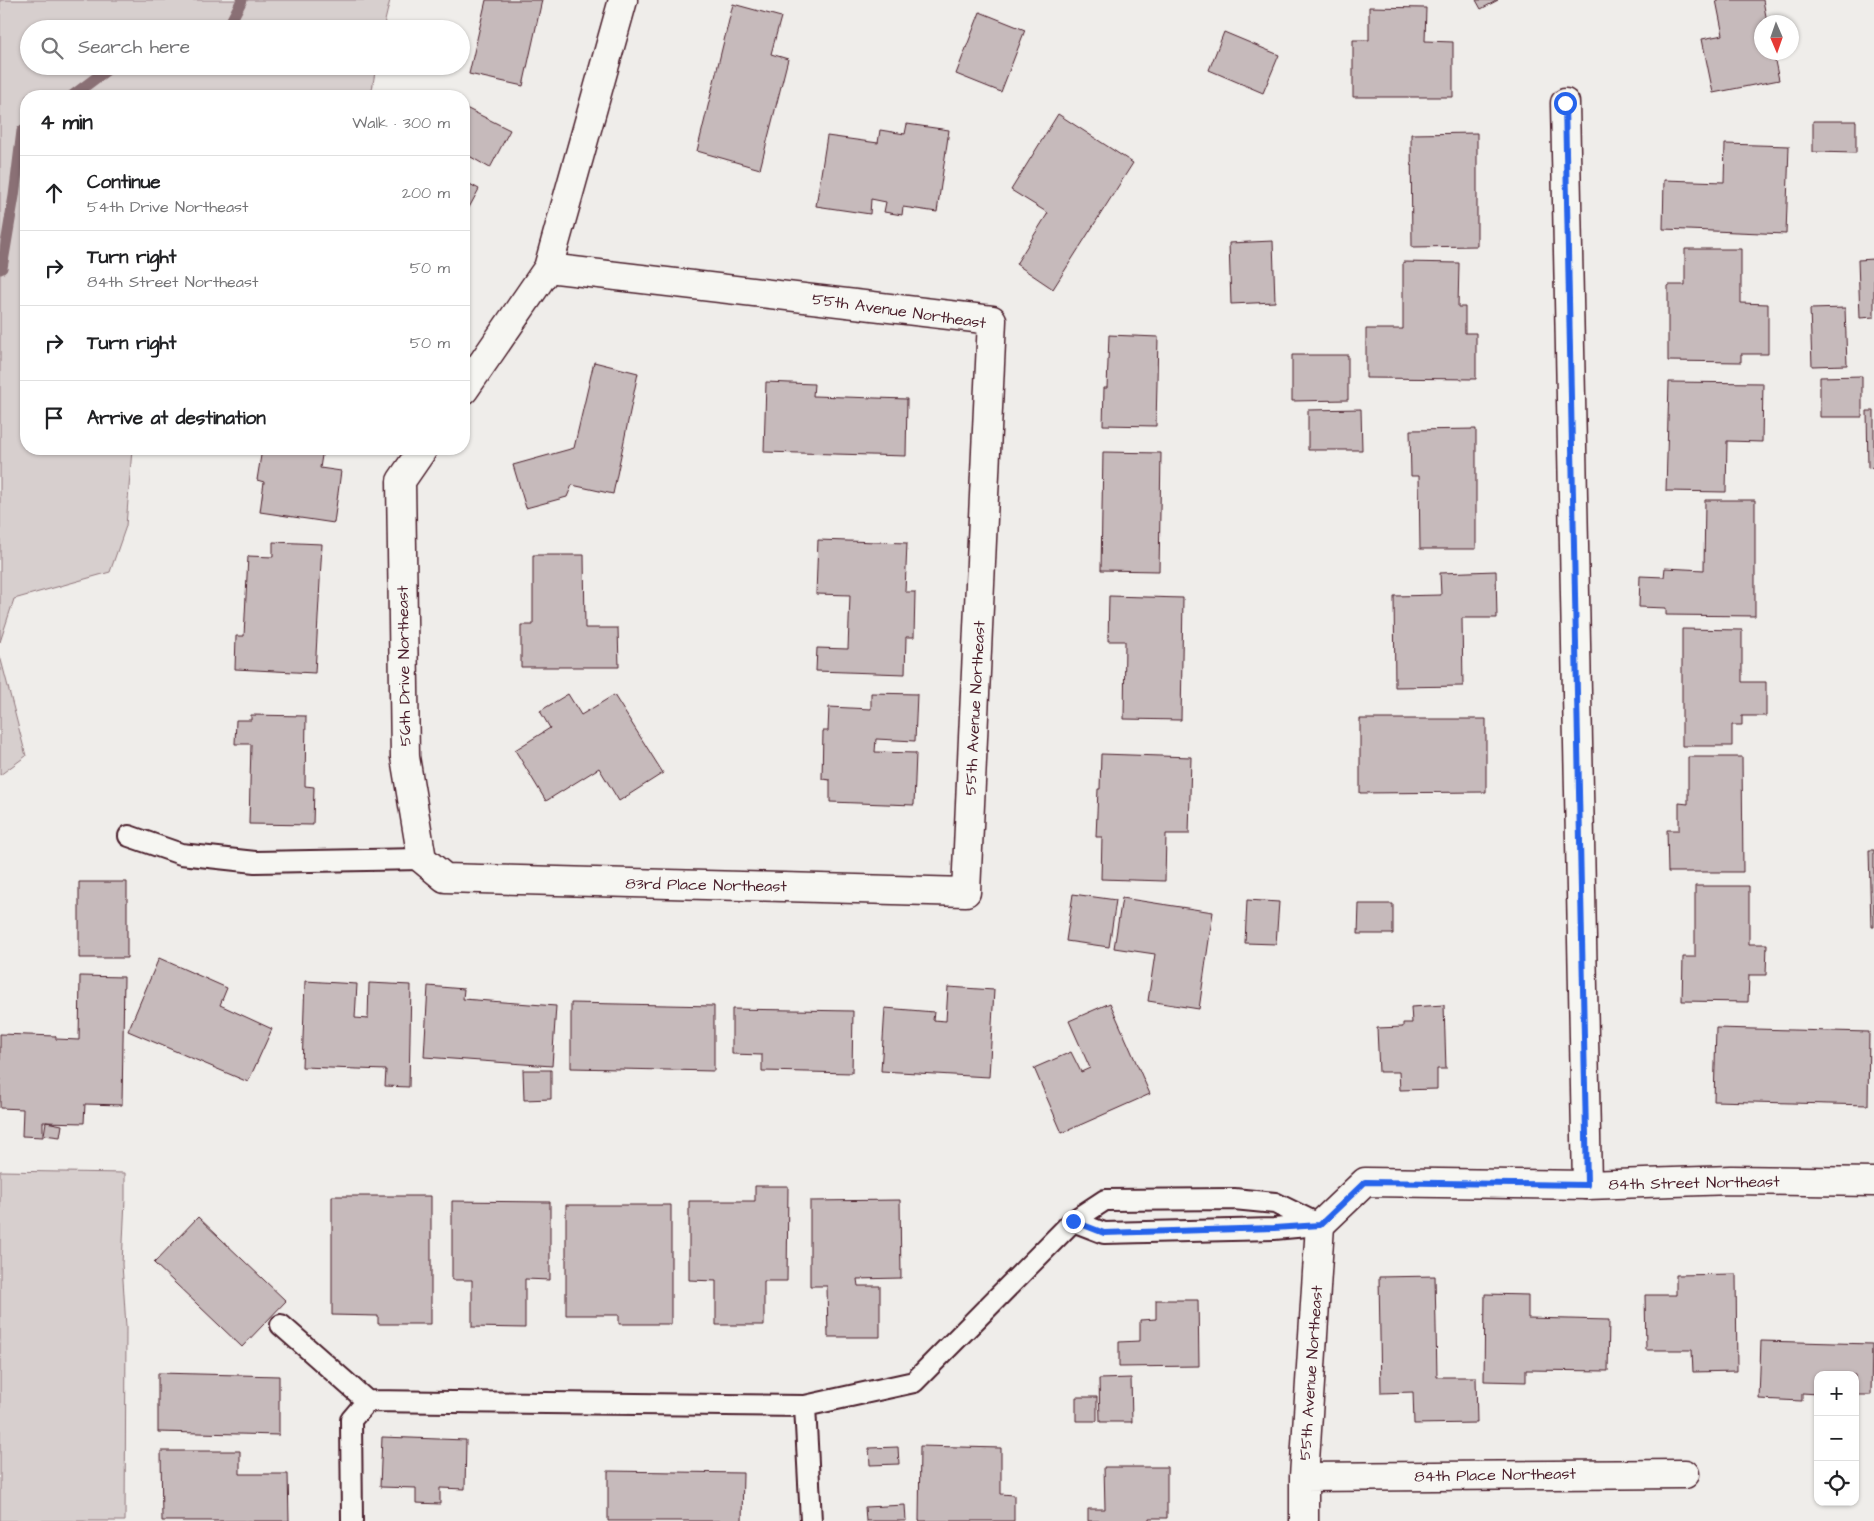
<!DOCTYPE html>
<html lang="en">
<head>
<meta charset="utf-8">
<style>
	body { margin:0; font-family:"Architects Daughter",sans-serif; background:#f2f2f2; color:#202124 }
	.controls { position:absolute; right:15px; bottom:15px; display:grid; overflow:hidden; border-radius:10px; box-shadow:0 1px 4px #0004 }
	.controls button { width:45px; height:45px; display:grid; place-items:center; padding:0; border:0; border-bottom:1px solid #e0e0e0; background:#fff; color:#202124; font:25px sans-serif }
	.compass { position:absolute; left:1754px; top:15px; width:45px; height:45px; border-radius:50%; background:#fff; box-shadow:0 1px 4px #0004; rotate:178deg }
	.stop { position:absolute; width:15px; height:15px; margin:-11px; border:4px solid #2563eb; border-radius:50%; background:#fff }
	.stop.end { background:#2563eb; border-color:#fff; box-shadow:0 1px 5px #0008 }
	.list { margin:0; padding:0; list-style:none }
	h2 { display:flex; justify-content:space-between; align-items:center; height:65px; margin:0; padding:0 20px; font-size:21px }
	h2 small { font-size:16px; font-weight:400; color:#757577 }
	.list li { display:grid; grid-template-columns:32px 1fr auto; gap:15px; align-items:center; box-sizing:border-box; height:75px; padding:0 20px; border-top:1px solid #e0e0e0 }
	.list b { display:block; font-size:19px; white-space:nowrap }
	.list p { margin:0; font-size:16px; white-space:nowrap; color:#757577 }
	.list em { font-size:16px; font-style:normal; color:#757577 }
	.icon { flex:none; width:28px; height:28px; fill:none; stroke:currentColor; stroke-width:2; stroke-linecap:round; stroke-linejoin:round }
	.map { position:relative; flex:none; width:1874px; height:1521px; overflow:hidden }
	.search { position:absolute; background:#fff; box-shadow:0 1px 4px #0004; left:20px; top:20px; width:450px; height:55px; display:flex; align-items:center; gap:12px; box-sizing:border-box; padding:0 18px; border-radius:28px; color:#757577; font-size:19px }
	.panel { position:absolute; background:#fff; box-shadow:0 1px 4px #0004; left:20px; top:90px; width:450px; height:365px; border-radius:20px }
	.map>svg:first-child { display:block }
	.green { fill:#d7cfce; stroke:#90777c }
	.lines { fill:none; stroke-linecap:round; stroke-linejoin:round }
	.stream { stroke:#8a6f74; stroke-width:11 }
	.building { fill:#c6babb; stroke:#4a1f2b }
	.lane-casing { stroke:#4a1f2b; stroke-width:24 }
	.street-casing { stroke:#4a1f2b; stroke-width:31 }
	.secondary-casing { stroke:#4a1f2b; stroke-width:31 }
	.lane { stroke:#f6f6f2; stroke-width:20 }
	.street { stroke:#f6f6f2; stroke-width:28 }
	.secondary { stroke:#f6f6f2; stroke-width:28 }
	.route { stroke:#2563eb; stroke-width:6 }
	.labels { text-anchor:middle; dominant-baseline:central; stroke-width:5; stroke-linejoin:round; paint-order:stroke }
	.street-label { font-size:16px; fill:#4a1f2b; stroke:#f6f6f2 }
</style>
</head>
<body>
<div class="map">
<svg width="1874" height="1521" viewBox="0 0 1874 1521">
	<rect width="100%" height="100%" fill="#efedea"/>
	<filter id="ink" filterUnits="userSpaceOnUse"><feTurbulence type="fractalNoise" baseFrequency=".02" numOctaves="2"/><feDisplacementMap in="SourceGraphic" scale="10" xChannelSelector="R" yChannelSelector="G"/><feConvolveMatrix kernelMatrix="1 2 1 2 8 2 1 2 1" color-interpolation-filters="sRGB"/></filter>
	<g filter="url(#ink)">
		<path class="green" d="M0 0H390L383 29H29V66H376L371 96H26V449H132L126 526 110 572 14 599 0 642Z
			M0 656 26 756 0 775Z
			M0 1171 125 1173V1199L122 1264 126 1327 125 1521H0Z"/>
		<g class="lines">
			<path class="stream" d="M227 29 242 0
				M72 96 112 66
				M0 269 2 268 14 196 22 131 26 128"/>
		</g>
		<path class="building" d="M486 0H542L523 86 469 74Z
			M1476 0H1498L1481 9Z
			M1716 0H1763L1767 22H1762V52H1773L1779 80 1713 93 1702 39 1723 35Z
			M733 4 781 17 771 54 788 59 760 169 697 151Z
			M1369 7 1426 8 1425 41 1453 42V97H1353V40H1369Z
			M980 12 1025 30 1001 92 956 74Z
			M1224 32 1279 55 1263 93 1209 70Z
			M464 107 510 130 490 168 464 153Z
			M1058 114 1133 163 1053 289 1016 264 1048 213 1011 190Z
			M1813 121H1856V153L1813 152Z
			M907 124 949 130 937 212 903 207 902 215 884 212 886 202 871 199 870 214 816 206 827 136 878 143 880 130 905 134Z
			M1477 133V246L1412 247 1411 134Z
			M1725 144 1789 146 1786 234 1663 229 1664 180 1724 182Z
			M464 181 479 189 464 217Z
			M1273 241 1275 302 1231 304 1229 243Z
			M1685 249H1741V303L1768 304V354H1741V362L1668 361V285H1685Z
			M1874 259V317L1860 318 1858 260Z
			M1403 262 1459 263 1458 307H1465V333H1476V379L1366 378V329H1403Z
			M1845 308 1847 365 1812 366 1810 309Z
			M1109 335 1158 337 1156 426 1103 425 1104 388H1107Z
			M1292 355H1348V400L1292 401Z
			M594 362 638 373 613 494 572 485 567 497 526 508 513 465 574 448Z
			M1862 376V417H1820V377Z
			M766 382 814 384 813 396 907 399 906 456 764 452Z
			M1669 382 1763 383 1762 442 1727 441 1726 492 1666 491Z
			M1361 409 1362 450H1308V410Z
			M1867 411H1874V467L1868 468Z
			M1476 429V549H1420L1419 476H1411L1410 430Z
			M262 449H323L320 468 341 471 334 523 260 512 264 482 257 480Z
			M1103 452 1161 453 1159 571 1101 570Z
			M1705 500H1755V616L1666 615V608L1639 607 1640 576 1664 577 1665 568 1704 570Z
			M818 540 907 543 905 592H915L914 637H906L905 674 816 671 817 648 848 649 850 595 816 594Z
			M273 542 322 544 315 673 235 669 236 636H244L248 556 273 557Z
			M533 555H584L585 628H618L619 667H521V625H533Z
			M1496 571 1497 618H1462L1463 686 1395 687 1394 596 1441 595 1440 573Z
			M1109 596 1183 598 1181 720 1124 719 1125 641H1108Z
			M1682 629 1742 630V682H1766V716H1742V725H1732V746H1682Z
			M871 693 917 694 915 741 876 739 875 752 916 753 914 805 830 802V780L822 779 823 731H828L829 707 871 709Z
			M568 694 581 715 614 695 663 773 619 801 599 768 546 801 515 750 550 728 540 711Z
			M251 715 306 716 305 786 314 787 313 825 249 824 251 744H235L236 720H251Z
			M1360 719H1486V792L1360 793Z
			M1101 754 1191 757 1189 834H1166L1165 881 1101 879 1102 837H1096L1098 789H1100Z
			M1688 757H1742L1743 872H1668L1667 830H1679V803L1688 804Z
			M1869 850H1874V927H1871Z
			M79 882H127V958H79Z
			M1695 886H1749V944H1767L1766 975H1749L1748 1002 1682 1001 1683 957H1695Z
			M1073 894 1116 900 1109 947 1066 941Z
			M1122 898 1213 912 1199 1009 1148 1001 1155 954 1114 948Z
			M1247 900 1279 902 1276 944 1245 943Z
			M1359 904H1393V934H1358Z
			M159 958 227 988 220 1005 272 1029 248 1082 128 1031Z
			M80 976 124 977 122 1105 85 1104 84 1123 43 1122V1137L22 1136 23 1109 0 1108V1034L56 1036V1039L79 1040Z
			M305 981 357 984 355 1018 368 1019 369 983 411 985 409 1087 385 1086 386 1070 302 1067Z
			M428 986 464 989 463 999 556 1006 552 1066 424 1057Z
			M948 987 994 990 989 1077 881 1071 885 1008 934 1012 933 1020 946 1021Z
			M571 1003 714 1006V1071L571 1068Z
			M1110 1003 1150 1094 1062 1133 1034 1068 1071 1052 1081 1072 1090 1068 1069 1021Z
			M1444 1005 1446 1069H1437V1089L1400 1090 1399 1072H1379L1377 1028 1403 1027V1023H1412L1411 1007Z
			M732 1009 853 1011 852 1073 762 1071V1055L732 1054Z
			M1716 1028 1869 1032 1868 1105 1714 1101Z
			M523 1070H551V1099L524 1100Z
			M46 1122 62 1125 60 1137 44 1135Z
			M755 1186H788L787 1281H764V1325H716V1281L689 1280V1201H755Z
			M332 1196H431V1324H378V1316L332 1315Z
			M900 1200 901 1278 857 1279 858 1286H880V1337H828L827 1286H810V1201Z
			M452 1201 550 1202V1280L525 1279V1328L472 1327V1280H452Z
			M566 1205H671V1324H619V1315H566Z
			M198 1217 286 1301 242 1347 154 1263Z
			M1736 1274 1737 1371 1693 1372 1692 1350H1646L1645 1295H1676V1275Z
			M1435 1276 1437 1377H1476L1477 1423 1414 1424 1413 1392 1381 1393 1379 1277Z
			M1485 1294 1528 1295V1318L1609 1320 1608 1371 1526 1370V1382L1484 1381Z
			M1156 1300H1198L1199 1366 1119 1367V1342L1140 1341V1320L1156 1319Z
			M1761 1341 1872 1344 1871 1395H1855V1375H1818V1394L1802 1393V1401L1759 1399Z
			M158 1373 279 1376V1435L158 1432Z
			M1131 1378 1132 1422H1100L1099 1379Z
			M1076 1397H1097V1421H1076Z
			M382 1437 466 1440 465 1489 440 1488V1504L416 1503V1488L380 1487Z
			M920 1446 1001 1448V1494L1014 1495V1521H919Z
			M898 1447 899 1464 870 1465 869 1448Z
			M161 1451H240V1474H288L289 1521H162Z
			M1104 1467H1167V1518H1149V1521H1088V1509H1105Z
			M608 1471 743 1473 742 1521H608Z
			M905 1505 906 1521H866L865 1507Z"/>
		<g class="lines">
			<defs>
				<path id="lane" d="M129 836 181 854 255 862 422 859
					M1073 1221 1104 1233 1274 1229 1318 1225
					M281 1325 367 1401 805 1406 914 1382 1073 1221 1105 1200 1234 1199 1275 1203 1320 1225
					M805 1406 811 1521
					M352 1521 351 1420 367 1401"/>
				<path id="street" d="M1565 103 1587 1185
					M464 390 548 268 623 0
					M423 449 401 481 405 757 422 859 445 878 966 892 992 320 548 268
					M1304 1477 1685 1474
					M1304 1521V1477L1320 1225"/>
				<path id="secondary" d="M1320 1225 1365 1182 1587 1185 1731 1180 1874 1182"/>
			</defs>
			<use href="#lane" class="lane-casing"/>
			<use href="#street" class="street-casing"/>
			<use href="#secondary" class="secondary-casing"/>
			<use href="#lane" class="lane"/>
			<use href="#street" class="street"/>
			<use href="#secondary" class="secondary"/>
		</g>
	</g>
	<g class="lines" filter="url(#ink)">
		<path class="route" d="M1073 1221 1104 1233 1274 1228 1320 1225 1365 1182 1587 1185 1565 103"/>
	</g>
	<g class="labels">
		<g class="street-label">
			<text transform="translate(899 311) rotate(8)">55th Avenue Northeast</text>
			<text transform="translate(404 666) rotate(-91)">56th Drive Northeast</text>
			<text transform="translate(975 708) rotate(-87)">55th Avenue Northeast</text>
			<text transform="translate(706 885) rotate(1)">83rd Place Northeast</text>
			<text transform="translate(1694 1183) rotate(-1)">84th Street Northeast</text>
			<text transform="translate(1311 1373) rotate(-86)">55th Avenue Northeast</text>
			<text transform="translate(1495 1475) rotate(-1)">84th Place Northeast</text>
		</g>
	</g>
</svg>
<div class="controls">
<button>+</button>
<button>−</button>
<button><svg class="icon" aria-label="locate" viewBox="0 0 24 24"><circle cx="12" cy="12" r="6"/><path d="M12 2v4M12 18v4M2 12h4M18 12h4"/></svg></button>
</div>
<svg class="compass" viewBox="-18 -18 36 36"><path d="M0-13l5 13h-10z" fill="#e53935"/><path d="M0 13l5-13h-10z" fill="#757577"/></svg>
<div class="stop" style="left:1565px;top:103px"></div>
<div class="stop end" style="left:1073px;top:1221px"></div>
<div class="search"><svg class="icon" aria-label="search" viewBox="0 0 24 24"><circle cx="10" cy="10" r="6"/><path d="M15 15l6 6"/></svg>Search here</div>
<section class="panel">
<h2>4 min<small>Walk · 300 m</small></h2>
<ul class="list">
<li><svg class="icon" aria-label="ahead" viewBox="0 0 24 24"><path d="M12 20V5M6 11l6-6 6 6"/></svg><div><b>Continue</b><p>54th Drive Northeast</p></div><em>200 m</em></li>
<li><svg class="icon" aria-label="right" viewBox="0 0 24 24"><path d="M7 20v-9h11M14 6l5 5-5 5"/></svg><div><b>Turn right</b><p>84th Street Northeast</p></div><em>50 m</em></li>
<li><svg class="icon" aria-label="right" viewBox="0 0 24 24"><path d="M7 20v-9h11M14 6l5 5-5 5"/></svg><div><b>Turn right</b></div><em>50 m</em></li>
<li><svg class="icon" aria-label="arrive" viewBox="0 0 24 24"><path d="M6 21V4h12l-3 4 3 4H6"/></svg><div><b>Arrive at destination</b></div></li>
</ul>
</section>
</div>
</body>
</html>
